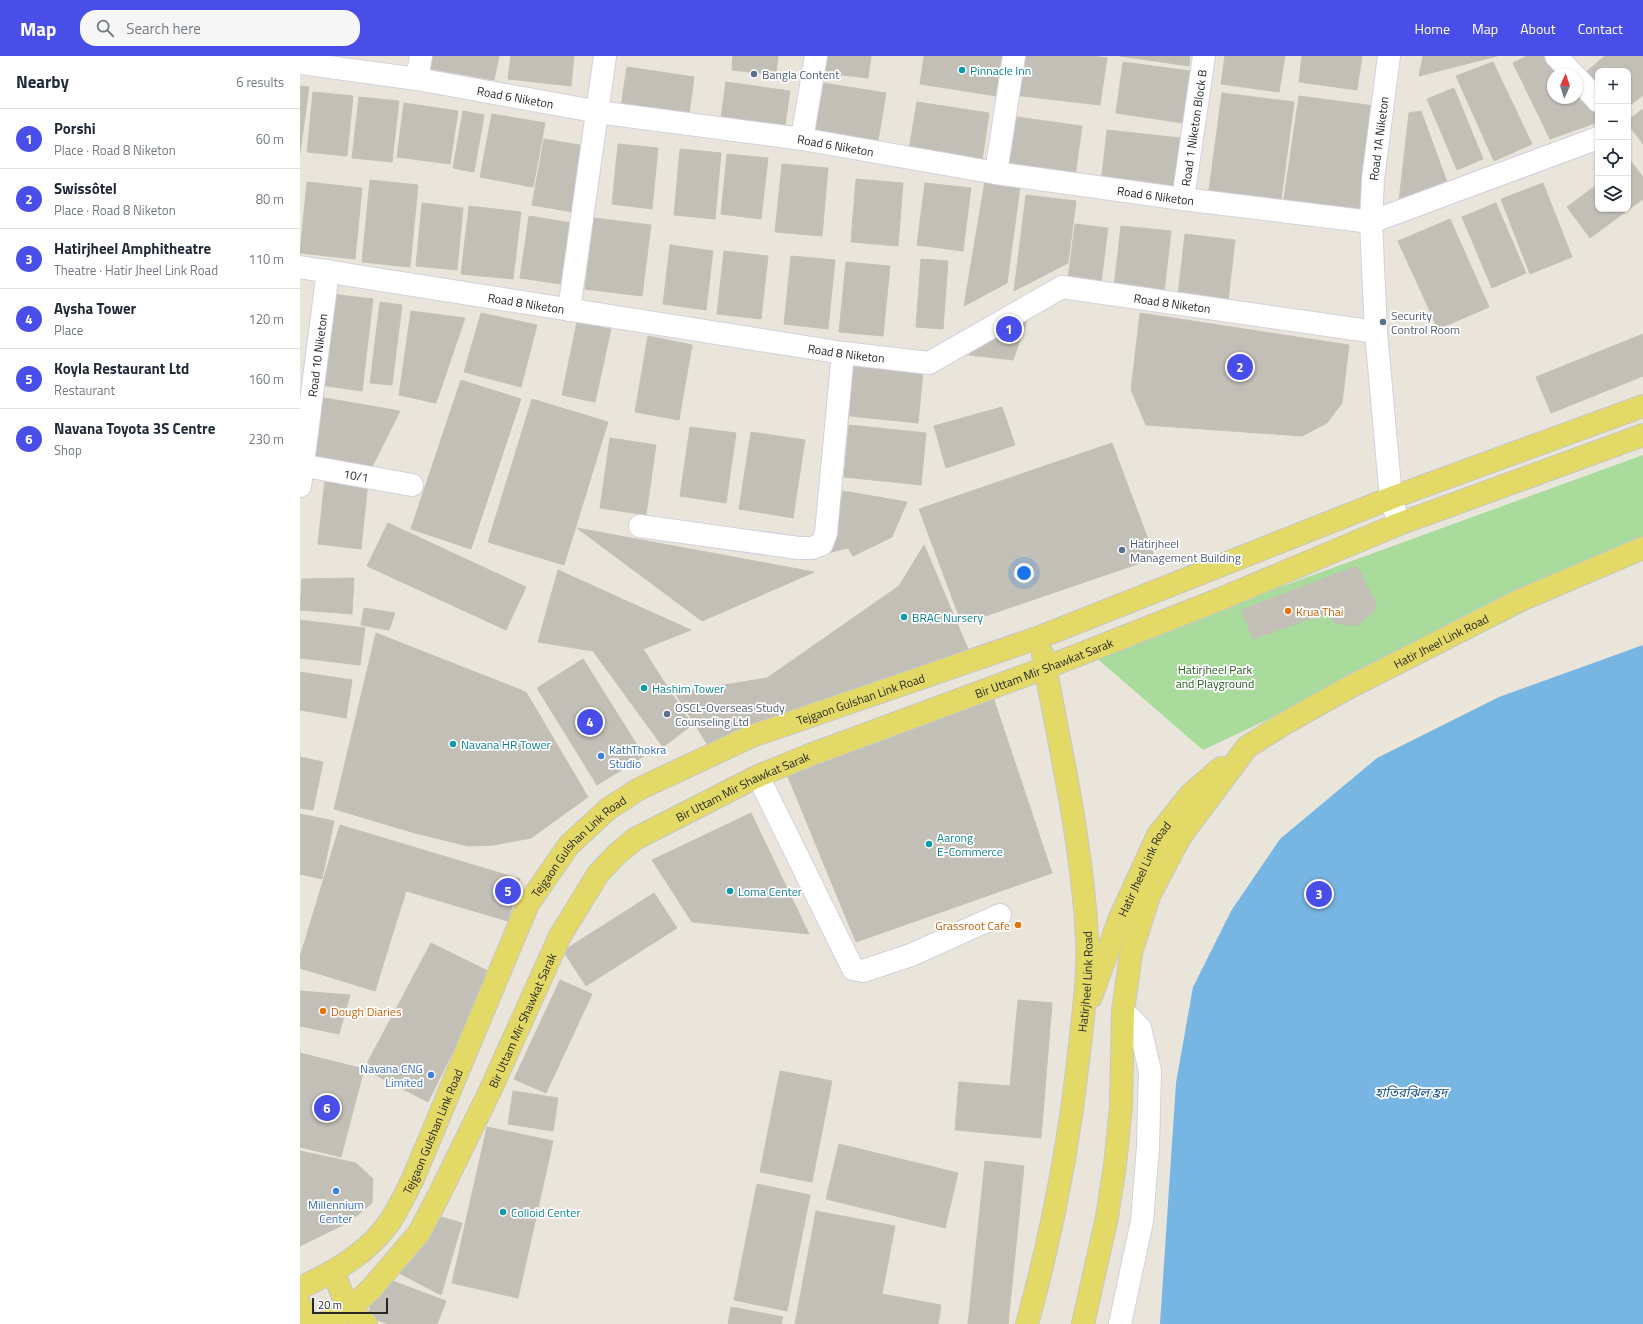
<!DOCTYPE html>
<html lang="en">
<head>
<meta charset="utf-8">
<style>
	body { margin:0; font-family:"Titillium Web","Noto Sans Bengali",sans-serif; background:#f6f6f7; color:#1f2937 }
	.controls { position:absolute; right:12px; top:12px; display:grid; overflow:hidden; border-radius:8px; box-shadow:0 1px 3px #0004 }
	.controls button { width:36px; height:36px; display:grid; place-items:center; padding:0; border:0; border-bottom:1px solid #e0e1e3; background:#fff; color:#1f2937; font:20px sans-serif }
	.compass { position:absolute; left:1247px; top:12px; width:36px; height:36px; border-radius:50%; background:#fff; box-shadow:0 1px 3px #0004; rotate:3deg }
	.scale { position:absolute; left:12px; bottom:10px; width:76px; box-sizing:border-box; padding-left:4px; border:2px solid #282828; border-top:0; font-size:11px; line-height:14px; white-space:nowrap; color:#282828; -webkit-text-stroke:3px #fff; paint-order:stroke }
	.you { position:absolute; left:724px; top:517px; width:14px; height:14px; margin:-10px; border:3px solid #fff; border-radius:50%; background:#1a73e8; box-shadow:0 0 0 6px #1a73e833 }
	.badge { display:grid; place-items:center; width:26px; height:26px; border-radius:50%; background:#4a4ee8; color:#fff; font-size:13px; font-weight:700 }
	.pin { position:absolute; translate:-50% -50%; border:2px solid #fff; box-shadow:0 1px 4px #0006 }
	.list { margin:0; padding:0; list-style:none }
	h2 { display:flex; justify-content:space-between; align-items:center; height:52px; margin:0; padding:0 16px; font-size:17px }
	h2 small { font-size:13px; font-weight:400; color:#747a83 }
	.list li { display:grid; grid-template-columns:26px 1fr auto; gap:12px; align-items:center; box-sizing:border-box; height:60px; padding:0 16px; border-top:1px solid #e0e1e3 }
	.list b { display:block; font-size:15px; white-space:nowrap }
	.list p { margin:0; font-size:13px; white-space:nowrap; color:#747a83 }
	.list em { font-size:13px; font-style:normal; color:#747a83 }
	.icon { flex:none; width:22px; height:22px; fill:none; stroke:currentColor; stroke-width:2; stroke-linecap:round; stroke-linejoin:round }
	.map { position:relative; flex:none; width:1343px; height:1268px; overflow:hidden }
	header { display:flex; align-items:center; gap:24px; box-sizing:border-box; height:56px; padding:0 20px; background:#4a4ee8; color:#fff }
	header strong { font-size:19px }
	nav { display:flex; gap:22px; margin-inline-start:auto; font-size:14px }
	.search { width:280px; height:36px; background:#f6f6f7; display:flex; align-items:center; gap:10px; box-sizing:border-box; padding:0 14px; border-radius:16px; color:#747a83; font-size:15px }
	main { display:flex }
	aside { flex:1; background:#fff }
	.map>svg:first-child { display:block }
	.green { fill:#a8db9c }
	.water { fill:#77b5e2 }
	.building { fill:#c2bfb7; stroke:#c4c1b5 }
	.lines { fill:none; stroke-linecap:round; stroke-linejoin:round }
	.minor-casing { stroke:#d1d1e0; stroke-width:24 }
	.major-casing { stroke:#c7c7c7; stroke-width:24 }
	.minor { stroke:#fff; stroke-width:22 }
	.major { stroke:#e2d967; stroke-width:22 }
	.culture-dot { fill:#0f9aa8; stroke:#fff; stroke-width:1.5 }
	.service-dot { fill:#5c6f8a; stroke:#fff; stroke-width:1.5 }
	.food-dot { fill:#e8710a; stroke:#fff; stroke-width:1.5 }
	.shop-dot { fill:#3f7fe0; stroke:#fff; stroke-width:1.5 }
	.labels { text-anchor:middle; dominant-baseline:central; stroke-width:3.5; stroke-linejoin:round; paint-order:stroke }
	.culture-label { font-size:12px; fill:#0d838f; stroke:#fff; text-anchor:start }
	.service-label { font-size:12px; fill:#4e5e75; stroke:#fff; text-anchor:start }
	.street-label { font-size:12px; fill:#282828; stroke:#fff }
	.food-label { font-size:12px; fill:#c56008; stroke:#fff; text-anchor:start }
	.park-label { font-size:12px; fill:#235d20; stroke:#fff }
	.shop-label { font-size:12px; fill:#366cbe; stroke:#fff; text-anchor:start }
	.water-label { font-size:13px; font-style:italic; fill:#1a528b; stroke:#fff }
</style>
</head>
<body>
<header>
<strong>Map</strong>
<div class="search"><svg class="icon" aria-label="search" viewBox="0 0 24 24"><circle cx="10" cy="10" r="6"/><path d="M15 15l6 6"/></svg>Search here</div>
<nav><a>Home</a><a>Map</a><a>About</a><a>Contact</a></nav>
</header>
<main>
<aside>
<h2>Nearby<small>6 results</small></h2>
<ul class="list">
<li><span class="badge">1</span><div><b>Porshi</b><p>Place · Road 8 Niketon</p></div><em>60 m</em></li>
<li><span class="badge">2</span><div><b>Swissôtel</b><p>Place · Road 8 Niketon</p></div><em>80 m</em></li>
<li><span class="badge">3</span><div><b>Hatirjheel Amphitheatre</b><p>Theatre · Hatir Jheel Link Road</p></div><em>110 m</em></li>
<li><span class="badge">4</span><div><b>Aysha Tower</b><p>Place</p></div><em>120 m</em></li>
<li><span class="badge">5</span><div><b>Koyla Restaurant Ltd</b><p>Restaurant</p></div><em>160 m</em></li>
<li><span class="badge">6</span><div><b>Navana Toyota 3S Centre</b><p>Shop</p></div><em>230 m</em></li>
</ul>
</aside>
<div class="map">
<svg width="1343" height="1268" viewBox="0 0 1343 1268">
	<rect width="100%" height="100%" fill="#e9e5db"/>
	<path class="green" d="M1343 399V486L903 694 793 599Z"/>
	<path class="water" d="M1343 589V1268H860L876 1027 893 931 931 855 980 783 1077 702 1199 641Z"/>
	<path class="building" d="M128 0H199L194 24 126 12Z
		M211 0H274L271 30 208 23Z
		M433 0H478L476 19 432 14Z
		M527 0H571L568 22 525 17Z
		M624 0H704L697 40 620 28Z
		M719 0H792L807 2 800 49 713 39Z
		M820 0H890L889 10Z
		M925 0H985L979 36 921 28Z
		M1002 0H1062L1057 34 999 26Z
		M1123 0H1197L1119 20Z
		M1227 0H1243L1261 18H1253V42H1277V33L1298 54V66L1250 83 1213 7Z
		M1305 0H1343V39L1328 51V15H1298V30L1286 16Z
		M823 6 890 15 883 67 816 57Z
		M1193 6 1232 88 1194 105 1156 20Z
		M327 11 394 21 389 59 321 50Z
		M426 26 490 35 484 76 420 68Z
		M523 27 586 37 578 85 515 74Z
		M0 30 9 31 0 97Z
		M1154 32 1183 103 1157 114 1127 43Z
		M13 36 53 40 47 100 7 96Z
		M922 37 994 46 980 151 908 141Z
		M999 40 1075 50 1061 154 984 143Z
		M59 41 99 45 92 106 52 102Z
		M617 46 689 57 682 105 609 94Z
		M104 47 158 55 150 108 97 101Z
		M1343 53V88L1328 68V64Z
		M163 55 184 59 174 116 153 112Z
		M1121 55 1148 129 1099 145 1109 57Z
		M192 58 245 67 233 131 180 121Z
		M709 60 782 70 775 121 702 111Z
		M807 74 880 82 874 135 801 127Z
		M244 83 291 91 279 157 232 149Z
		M318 88 358 92 352 153 312 148Z
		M380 93 421 97 415 163 374 159Z
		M427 98 468 102 461 163 421 158Z
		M1330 104 1343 121V143L1290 182 1267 151 1298 128V153H1328V106Z
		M482 108 528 112 522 180 475 176Z
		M686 119 721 124 707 227 664 250Z
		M556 123 603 127 598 190 551 186Z
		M70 124 118 129 110 211 62 206Z
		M7 126 62 132 55 203 0 197Z
		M625 127 671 132 663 195 617 189Z
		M1243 127 1272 201 1230 218 1201 143Z
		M726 139 776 145 768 207 714 235Z
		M122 147 163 152 157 214 116 210Z
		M1196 147 1226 217 1192 232 1162 161Z
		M169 150 221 156 213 223 161 218Z
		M229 160 278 168 268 229 220 222Z
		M294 162 351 169 342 240 285 233Z
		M1150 163 1189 251 1138 273 1098 185Z
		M775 168 808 172 801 227 768 223Z
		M821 170 871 175 864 237 814 231Z
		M885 178 935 184 928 245 878 239Z
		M370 189 413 195 406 254 363 248Z
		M424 195 468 200 461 263 417 258Z
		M491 200 535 204 528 273 484 268Z
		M621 203 648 205 643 273 616 271Z
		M546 206 590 210 583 280 539 276Z
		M31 238 73 243 62 335 20 329Z
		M80 246 102 249 92 329 70 327Z
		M733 248 713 304 652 297Z
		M111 255 165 262 136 347 99 339Z
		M181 257 237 269 221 331 164 316Z
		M840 257 1049 289 1042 347 1027 367 1002 380 846 369 831 334Z
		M277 266 311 273 295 346 262 339Z
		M1343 278V320L1251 357 1236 321Z
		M348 280 392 289 379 364 335 356Z
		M547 307 623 315 618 367 541 359Z
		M161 324 221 343 171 493 111 473Z
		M19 341 100 355 69 417 9 402Z
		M232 343 308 366 264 509 188 486Z
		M702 351 715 389 646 412 634 370Z
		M549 369 626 377 621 429 544 421Z
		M390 371 436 377 426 447 380 440Z
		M451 376 505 384 493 462 439 453Z
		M310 382 356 389 346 459 300 452Z
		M812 387 855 502 662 568 619 453Z
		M26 413 69 417 61 493 18 488Z
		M543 435 607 446 592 481 553 500 548 492 527 497Z
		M88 467 226 531 206 574 67 510Z
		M277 472 514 516 402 565Z
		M624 489 668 593 409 691 375 637 467 622 599 530Z
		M1057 510 1077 549 1073 556 1058 569H1048L1035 567 1027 557 953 583 941 554Z
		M258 514 391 574 343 593 392 669 363 691 293 595 238 586Z
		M54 522 52 558 0 554 2 523Z
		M64 552 95 557 89 574 61 569Z
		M0 564 65 572 60 609 0 602Z
		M76 577 226 636 288 741 231 782 194 789 168 790 115 777 34 753Z
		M283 603 344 700 297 729 237 632Z
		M0 616 52 624 46 662 0 654Z
		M693 641 752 817 556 886 486 716Z
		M0 701 23 706 13 754 0 752Z
		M451 757 509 878 392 866 352 804Z
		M0 758 34 765 22 823 0 818Z
		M40 769 220 823 208 865 106 835 75 935 0 912V901Z
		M354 837 377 872 286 930 263 895Z
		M131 887 192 917 128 1046 64 1013Z
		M260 924 292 938 246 1037 214 1023Z
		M0 935 50 939 39 978 0 970Z
		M718 944 752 947 741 1082 655 1074 659 1026 710 1030Z
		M0 997 64 1013 41 1101 0 1091Z
		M480 1015 532 1025 512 1126 460 1116Z
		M213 1035 258 1042 253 1075 208 1068Z
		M187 1071 253 1085 218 1242 152 1227Z
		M539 1088 658 1117 645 1172 526 1143Z
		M0 1095 56 1107 73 1123 72 1147 49 1166 0 1190Z
		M685 1105 724 1110 708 1268H668Z
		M457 1128 510 1139 487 1255 434 1244Z
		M516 1155 595 1170 582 1238 641 1249 638 1268H495Z
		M134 1159 162 1167 141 1239 97 1216Z
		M82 1221 146 1245 137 1268H88L67 1260Z
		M431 1251 483 1261 481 1268H428Z"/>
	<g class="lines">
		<defs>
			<g id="minor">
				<path d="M1256 0 1273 18"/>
				<path id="s1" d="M0 7 117 23 305 57 502 83 696 117 883 143 1071 166 1073 123 1089 0"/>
				<path d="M1277 22 1298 45"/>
				<path d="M117 23 121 0"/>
				<path d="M502 83 516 0"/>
				<path d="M696 117 714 0"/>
				<path id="s2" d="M883 143 904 0"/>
				<path id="s3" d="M0 211 543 297 629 307 762 231 1076 276"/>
				<path d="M269 254 305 0"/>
				<path id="s4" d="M0 409 112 429"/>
				<path id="s5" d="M0 430 28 215"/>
				<path d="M1099 468 1091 442 1076 276 1071 166 1298 82"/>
				<path d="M340 470 498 492H512L522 488 526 477 543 297"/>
				<path d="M458 720 553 913 563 915 611 899 700 859"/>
				<path d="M820 1268 842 1165 848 1091 850 1015 840 972 823 955"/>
			</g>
			<g id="major">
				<path id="s6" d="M791 941 819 864 858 779 891 738 921 712"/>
				<path d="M33 1216 49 1254 66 1268"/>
				<path id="s7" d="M0 1232C34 1216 69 1197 91 1164 99 1152 105 1138 112 1125L228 848 269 789 308 753 339 733 452 680 740 581 1091 442 1343 350"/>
				<path d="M0 1249 7 1268"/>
				<path id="s8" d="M22 1268 49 1254 71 1233 119 1177 139 1139 190 1035 260 880 298 818 317 798 335 783 458 720 507 700 745 612 918 544 1099 468 1343 379"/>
				<path id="s9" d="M727 1268C752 1178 769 1090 779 997 783 961 789 917 787 881 782 786 760 692 743 599"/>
				<path id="s10" d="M783 1268 807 1161 815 1109 821 1050 823 955 831 897 849 840 880 781 947 691 982 669 1046 633 1221 544 1343 492"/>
			</g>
		</defs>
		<use href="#minor" class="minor-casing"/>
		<use href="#major" class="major-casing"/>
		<use href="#minor" class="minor"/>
		<use href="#major" class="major"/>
	</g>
	<g class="culture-dot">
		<circle cx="662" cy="14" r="4"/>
		<circle cx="604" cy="561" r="4"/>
		<circle cx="344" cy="632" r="4"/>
		<circle cx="153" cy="688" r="4"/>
		<circle cx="629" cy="788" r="4"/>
		<circle cx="430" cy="835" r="4"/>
		<circle cx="203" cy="1156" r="4"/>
	</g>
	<g class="service-dot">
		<circle cx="454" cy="18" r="4"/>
		<circle cx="1083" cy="266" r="4"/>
		<circle cx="822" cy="494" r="4"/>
		<circle cx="367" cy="658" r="4"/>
	</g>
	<g class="food-dot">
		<circle cx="988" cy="555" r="4"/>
		<circle cx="718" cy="869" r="4"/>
		<circle cx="23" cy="955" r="4"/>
	</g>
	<g class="shop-dot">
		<circle cx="301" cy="700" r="4"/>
		<circle cx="131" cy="1019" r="4"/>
		<circle cx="36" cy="1135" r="4"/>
	</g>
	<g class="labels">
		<g class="culture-label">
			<text x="670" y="14">Pinnacle Inn</text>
			<text x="612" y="561">BRAC Nursery</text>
			<text x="352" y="632">Hashim Tower</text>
			<text x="161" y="688">Navana HR Tower</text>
			<text x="637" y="781">Aarong<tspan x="637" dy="14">E-Commerce</tspan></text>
			<text x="438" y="835">Loma Center</text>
			<text x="211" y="1156">Colloid Center</text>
		</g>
		<g class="service-label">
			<text x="462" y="18">Bangla Content</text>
			<text x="1091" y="259">Security<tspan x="1091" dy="14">Control Room</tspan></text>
			<text x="830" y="487">Hatirjheel<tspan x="830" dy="14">Management Building</tspan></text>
			<text x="375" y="651">OSCL-Overseas Study<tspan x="375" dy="14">Counseling Ltd</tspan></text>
		</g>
		<g class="street-label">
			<text stroke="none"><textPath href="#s1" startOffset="218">Road 6 Niketon</textPath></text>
			<text stroke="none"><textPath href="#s2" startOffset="72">Road 1 Niketon Block B</textPath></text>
			<text stroke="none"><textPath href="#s1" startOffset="1167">Road 1A Niketon</textPath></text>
			<text stroke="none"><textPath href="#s1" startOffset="542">Road 6 Niketon</textPath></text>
			<text stroke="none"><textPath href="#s1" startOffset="866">Road 6 Niketon</textPath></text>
			<text stroke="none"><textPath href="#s3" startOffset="901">Road 8 Niketon</textPath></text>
			<text stroke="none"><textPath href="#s3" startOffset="229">Road 8 Niketon</textPath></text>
			<text stroke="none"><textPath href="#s3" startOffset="553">Road 8 Niketon</textPath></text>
			<text stroke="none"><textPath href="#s5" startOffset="132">Road 10 Niketon</textPath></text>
			<text stroke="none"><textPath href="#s4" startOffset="57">10/1</textPath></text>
			<text stroke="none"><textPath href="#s10" startOffset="835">Hatir Jheel Link Road</textPath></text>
			<text stroke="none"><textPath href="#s8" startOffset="1031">Bir Uttam Mir Shawkat Sarak</textPath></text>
			<text stroke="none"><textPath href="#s7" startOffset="861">Tejgaon Gulshan Link Road</textPath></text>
			<text stroke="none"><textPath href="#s8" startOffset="707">Bir Uttam Mir Shawkat Sarak</textPath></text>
			<text stroke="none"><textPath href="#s7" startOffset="537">Tejgaon Gulshan Link Road</textPath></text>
			<text stroke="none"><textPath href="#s6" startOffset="139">Hatir Jheel Link Road</textPath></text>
			<text stroke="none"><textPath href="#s9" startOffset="348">Hatirjheel Link Road</textPath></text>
			<text stroke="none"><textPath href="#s8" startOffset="371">Bir Uttam Mir Shawkat Sarak</textPath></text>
			<text stroke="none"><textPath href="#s7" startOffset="213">Tejgaon Gulshan Link Road</textPath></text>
		</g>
		<g class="food-label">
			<text x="996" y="555">Krua Thai</text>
			<text x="710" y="869" text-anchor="end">Grassroot Cafe</text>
			<text x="31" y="955">Dough Diaries</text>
		</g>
		<g class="park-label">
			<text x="915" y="613">Hatirjheel Park<tspan x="915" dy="14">and Playground</tspan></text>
		</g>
		<g class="shop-label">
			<text x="309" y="693">KathThokra<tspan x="309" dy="14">Studio</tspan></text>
			<text x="123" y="1012" text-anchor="end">Navana CNG<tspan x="123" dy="14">Limited</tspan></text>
			<text x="36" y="1148" text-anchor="middle">Millennium<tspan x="36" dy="14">Center</tspan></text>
		</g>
		<g class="water-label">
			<text x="1111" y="1036">হাতিরঝিল হ্রদ</text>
		</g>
	</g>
</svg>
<div class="controls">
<button>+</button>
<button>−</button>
<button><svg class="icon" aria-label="locate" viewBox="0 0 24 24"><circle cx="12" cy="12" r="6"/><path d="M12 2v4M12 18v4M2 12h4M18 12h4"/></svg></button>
<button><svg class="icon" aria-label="layers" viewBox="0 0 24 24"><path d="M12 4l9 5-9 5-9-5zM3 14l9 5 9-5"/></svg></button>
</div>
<svg class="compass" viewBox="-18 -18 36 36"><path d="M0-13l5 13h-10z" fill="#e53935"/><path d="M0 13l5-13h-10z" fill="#747a83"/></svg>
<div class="scale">20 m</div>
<div class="you"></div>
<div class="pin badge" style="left:709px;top:273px">1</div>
<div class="pin badge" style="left:940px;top:311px">2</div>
<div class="pin badge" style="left:1019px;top:838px">3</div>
<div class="pin badge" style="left:290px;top:666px">4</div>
<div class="pin badge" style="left:208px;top:835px">5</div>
<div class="pin badge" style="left:27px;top:1052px">6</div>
</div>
</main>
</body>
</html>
